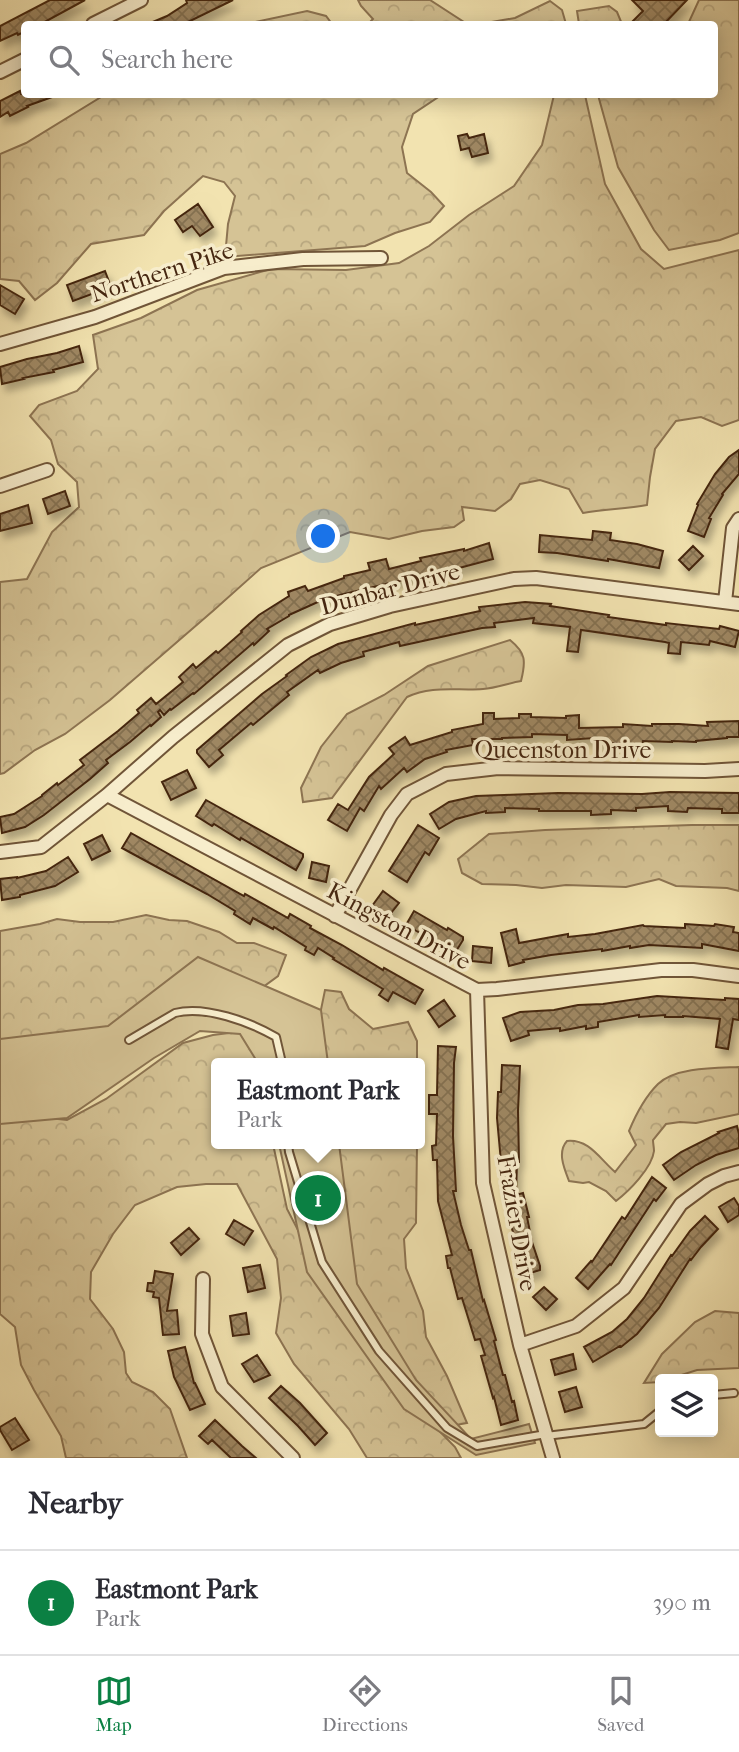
<!DOCTYPE html>
<html lang="en">
<head>
<meta charset="utf-8">
<style>
	body { margin:0; font-family:"IM FELL French Canon",serif; background:#f7f7f7; color:#2b2b33 }
	.controls { position:absolute; right:21px; bottom:21px; display:grid; overflow:hidden; border-radius:7px; box-shadow:0 4px 18px #0003 }
	.controls button { width:63px; height:63px; display:grid; place-items:center; padding:0; border:0; border-bottom:2px solid #e1e1e2; background:#fff; color:#2b2b33; font:35px sans-serif }
	.you { position:absolute; left:324px; top:537px; width:24px; height:24px; margin:-18px; border:5px solid #fff; border-radius:50%; background:#1a73e8; box-shadow:0 0 0 10px #1a73e833 }
	.badge { display:grid; place-items:center; width:46px; height:46px; border-radius:50%; background:#0b8043; color:#fff; font-size:23px; font-weight:700 }
	.pin { position:absolute; translate:-50% -50%; border:4px solid #fff; box-shadow:0 2px 7px #0006 }
	.popup { position:absolute; left:211px; top:1058px; width:214px; height:91px; box-sizing:border-box; display:grid; place-content:center; border-radius:7px; background:#fff; filter:drop-shadow(0 2px 5px #0005); font-size:23px; white-space:nowrap; color:#7c7c81 }
	.popup b { font-size:26px; color:#2b2b33 }
	.popup::after { content:''; position:absolute; left:50%; top:100%; margin-left:-14px; border:14px solid transparent; border-top-color:#fff }
	.list { margin:0; padding:0; list-style:none }
	h2 { display:flex; justify-content:space-between; align-items:center; height:91px; margin:0; padding:0 28px; font-size:30px }
	h2 small { font-size:23px; font-weight:400; color:#7c7c81 }
	.list li { display:grid; grid-template-columns:46px 1fr auto; gap:21px; align-items:center; box-sizing:border-box; height:105px; padding:0 28px; border-top:2px solid #e1e1e2 }
	.list b { display:block; font-size:26px; white-space:nowrap }
	.list p { margin:0; font-size:23px; white-space:nowrap; color:#7c7c81 }
	.list em { font-size:23px; font-style:normal; color:#7c7c81 }
	.icon { flex:none; width:38px; height:38px; fill:none; stroke:currentColor; stroke-width:2; stroke-linecap:round; stroke-linejoin:round }
	.map { position:relative; flex:none; width:739px; height:1458px; overflow:hidden }
	.search { position:absolute; background:#fff; box-shadow:0 4px 18px #0003; left:21px; right:21px; top:21px; height:77px; display:flex; align-items:center; gap:18px; box-sizing:border-box; padding:0 24px; border-radius:7px; color:#7c7c81; font-size:26px }
	.sheet { height:196px; background:#fff }
	nav { display:flex; justify-content:space-around; align-items:center; box-sizing:border-box; height:98px; border-top:2px solid #e1e1e2; background:#fff; font-size:19px; color:#7c7c81 }
	nav a { display:grid; justify-items:center; gap:4px }
	nav .on { color:#0b8043 }
	.map>svg:first-child { display:block }
	.forest { fill:url(#forest-crowns); stroke:#8d7452; stroke-width:2 }
	.park { fill:#d5c395; stroke:#8d7452; stroke-width:2 }
	.building { fill:url(#building-cross-hatch); stroke:#452610; stroke-width:2; filter:url(#shadow) }
	.lines { fill:none; stroke-linecap:round; stroke-linejoin:round }
	.lane-casing { stroke:#705538; stroke-width:10 }
	.street-casing { stroke:#705538; stroke-width:16 }
	.lane { stroke:#f7edcc; stroke-width:6 }
	.street { stroke:#f7edcc; stroke-width:12 }
	.labels { text-anchor:middle; dominant-baseline:central; stroke-width:7; stroke-linejoin:round; paint-order:stroke }
	.street-label { font-size:24px; fill:#452610; stroke:#f7edcc }
</style>
</head>
<body>
<div class="map">
<svg width="739" height="1458" viewBox="0 0 739 1458">
	<defs>
		<pattern id="forest-crowns" width="20" height="18" patternUnits="userSpaceOnUse" patternTransform="scale(1.75)"><rect width="20" height="18" fill="#d5c395"/><path d="M2 6a3 3 0 1 1 6 0M12 15a3 3 0 1 1 6 0" fill="none" stroke="#b8a77f"/></pattern>
		<pattern id="building-cross-hatch" width="8" height="8" patternUnits="userSpaceOnUse" patternTransform="scale(1.75)"><rect width="8" height="8" fill="#9f8863"/><path d="M0 0l8 8M0 8l8-8" fill="none" stroke="#836f50"/></pattern>
		<filter id="shadow"><feDropShadow dx="4" dy="7" stdDeviation="3.5" flood-color="#0004"/></filter>
	</defs>
	<rect width="100%" height="100%" fill="#f2e3b0"/>
	<filter id="stains"><feTurbulence type="fractalNoise" baseFrequency=".00286" numOctaves="4"/><feColorMatrix values="0 0 0 0 .2 0 0 0 0 .09 0 0 0 0 .02 0 0 0 .5 -.17"/></filter>
	<radialGradient id="worn" r=".72"><stop offset=".6" stop-color="#630" stop-opacity="0"/><stop offset="1" stop-color="#630" stop-opacity=".3"/></radialGradient>
	<path class="forest" d="M358 0H430L467 24H368L373 19 361 6Z
		M699 0H739V233L720 240 669 250 654 230 618 167 598 95 714 94V24H688Z
		M550 1 562 10 566 24H480L515 18Z
		M609 6 617 12 622 24H579L577 11Z
		M307 11 326 16 332 24H246Z
		M106 94 448 95 440 96 413 114 402 147 407 173 431 192 444 206 430 222 395 233 365 246 225 257 228 224 235 196 224 182 203 176 164 211 144 235 91 244 57 283 35 300 19 281 0 279V154L26 143Z
		M554 95H585L605 184 641 249 664 269 739 250V420L722 426 701 417 676 421 655 449 650 477 647 505C626 509 604 509 583 513L569 489 540 480 520 484 511 499 495 511 462 507 464 520 454 527 422 531 389 539 350 532 261 568 214 610 110 700 65 734 35 750 4 773 0 774V582L27 579 52 532 79 507 77 482 58 464 51 440 30 416 39 405 77 391 98 369 93 335 141 318 197 290 271 269 346 270 399 263 429 246 469 215 514 186 542 145Z
		M510 640C526 653 526 661 521 681 509 683 496 688 483 689 457 691 432 685 407 697L332 798 303 802 301 788 321 747 347 714 384 695 428 666Z
		M692 825H739V891L727 888 676 886 659 879 626 887 566 885 542 888 516 885 482 884 462 873 458 859 489 834 545 830Z
		M146 915 169 920 187 921 219 932 237 943H254L286 955 278 976 263 987 107 1034 0 1042V931L40 924 57 919 80 922H113Z
		M325 990 341 992 349 1009 373 1029 408 1022 417 1041V1063H319L314 1044Z
		M253 1030 270 1063H216V1144H273L287 1209 314 1261 414 1405 455 1447 461 1458H367L349 1429 294 1364 276 1333 281 1298 277 1259 237 1184H206L177 1187 135 1205 113 1234 91 1272 90 1299 113 1329 124 1352 126 1373 132 1382 153 1392 170 1409 187 1458H66L61 1436 34 1390 21 1365 15 1327 0 1314V1115L12 1114 67 1120 106 1099 183 1043 213 1035Z
		M739 1067V1114L696 1123 680 1122 666 1124 653 1140C653 1144 654 1147 654 1151 652 1168 629 1191 616 1201L606 1191 589 1182 583 1183 569 1181C564 1168 557 1152 567 1141 589 1139 599 1158 615 1172L636 1145 629 1131C636 1114 645 1097 658 1084 676 1067 716 1068 739 1067Z
		M325 1144H417L416 1223 404 1239 406 1268 423 1311 426 1337 447 1376 467 1423 451 1426 425 1395 344 1277Z
		M715 1311 739 1313V1368L697 1370 669 1379H660V1382L644 1383 662 1354 695 1322Z"/>
	<path class="park" d="M198 957 321 1010 328 1063H258L240 1034 200 1031 154 1058 67 1118 0 1124V1039L108 1026Z
		M279 1144H339L357 1284 416 1380 471 1439 529 1424 535 1443 476 1455 404 1409 307 1272Z"/>
	<path class="building" d="M50 0H85L41 24H24V32L18 35 17 33 0 41V26Z
		M186 0H233L184 24H148L167 16 187 3Z
		M632 0H687L664 24H630L643 11Z
		M20 91 21 94 55 96 27 106 28 107 10 116 8 112 0 117V101Z
		M467 134 469 138 484 134 488 153 472 157 469 148 461 150 458 136Z
		M198 204 213 227 200 236 192 226 183 232 175 220Z
		M105 271 111 287 73 301 67 285Z
		M0 285 24 299 15 314 0 305Z
		M79 346 83 362 53 370 54 372 23 378 24 379 2 384 0 367 27 359 57 353Z
		M739 450V474L722 494 723 495 709 518 711 519 704 537 688 531 698 505 697 504 715 474 729 457Z
		M65 491 70 506 48 514 43 499Z
		M28 505 32 523 0 531V514Z
		M593 531 611 533 610 540 637 544 663 551 659 568 608 559V561L557 553 539 552 540 535 592 540Z
		M489 543 493 559 425 577 424 575 340 595 320 601 289 615V616L267 629 269 631 254 645 253 643 194 694 193 693 171 710 170 709 164 715 160 710 158 712 161 717 151 726 150 725 130 742 106 760 108 763 90 779 44 815 25 827 2 833 0 817 14 814 42 796V795L57 783 58 785 84 765 80 760 118 731 139 713 137 710 151 698 156 704 183 682 179 677 193 664 196 668 216 651 218 653 242 632 241 631 259 615 289 596 288 592 305 586 308 591 344 578V576L370 570 368 563 386 559 389 569 421 561 420 558 464 549V551Z
		M693 546 703 556 689 570 679 560Z
		M525 602 551 604 550 606 609 615 608 617 666 625V623L719 629 720 626 739 631 735 647 710 641 709 645 681 642 680 654 668 653 669 643 665 642 581 630 578 652 567 651 570 627 533 623 534 618 494 623 495 627 482 628 400 646 399 642 363 652 364 656 341 663 320 673 318 670 287 692 289 695 253 725 251 723 219 750 223 755 209 767 197 753V750L262 694 287 676 286 675 311 657 338 644 415 623V625L480 611 479 607Z
		M483 713H494V719L519 718V714H531V717L566 718V716L579 715V728L623 727V724L652 726V724H679L708 726 707 722 739 721V737H727V738L696 741V742L672 741V742L643 741 642 745 611 743V744L594 745V738L567 740V735L532 734V737L502 738V739H472L473 745 446 750 447 752 425 759 407 772 404 768 381 789 379 786 364 811 360 808 347 831 328 820 338 804 348 810 369 777 394 754 389 748 405 737 410 745 452 732V730L483 724Z
		M187 770 196 788 171 800 162 782Z
		M670 792 739 793V813H722V809L688 808 687 812 668 811V806L636 808V811L611 810V814L591 815V811H539V809L505 808V812L486 813V811L456 819 439 829 430 814 449 802 476 796 558 793 642 794Z
		M206 800 303 854V857L296 870 241 838 240 840 214 824 212 826 196 816Z
		M418 825 439 838 429 855 425 852 407 882 389 871Z
		M131 833 244 896 245 894 288 918 290 914 311 926 310 928 342 945 383 970 384 968 423 990 415 1004 393 992 388 1001 379 995 383 989 333 959 334 958 318 948 314 955 305 950 306 947 274 927 273 929 253 918 250 924 234 914 235 911 207 894 122 848Z
		M102 835 110 851 92 860 84 844Z
		M68 857 78 872 55 886 20 895V897L2 900 0 879 17 877V878L46 871Z
		M312 862 329 866 326 882 309 878Z
		M383 891 399 903 387 918 372 906Z
		M414 911 447 930 448 928 463 937V940L455 953 406 925Z
		M685 924 714 926 715 924 734 927 733 932 739 933V951L702 944V948L649 945 630 948V946L602 951V949L551 955 523 960 524 962 509 966 501 933 516 929 519 943 568 934V937L595 934 643 925 644 926 685 928Z
		M473 946 492 948 491 963 472 961Z
		M657 996 725 1000V998L739 999V1020L733 1019 728 1049 716 1047 720 1019 683 1016V1017H665V1015L639 1017V1015L598 1022V1027L586 1029V1026L560 1031V1028L528 1031 529 1035 511 1041 503 1018 520 1012 554 1010 578 1005 603 1004Z
		M444 1000 455 1016 439 1027 428 1011Z
		M438 1046 456 1047 454 1063 453 1136 456 1191H453L461 1225 469 1250H471L483 1301 484 1300 496 1340 494 1341 503 1375H505L512 1402 514 1401 518 1420 501 1425 494 1397 493 1398 481 1356 485 1355 480 1339 475 1340 462 1298 458 1299 450 1268H448L446 1256 452 1255 438 1201 437 1160H433L432 1146 436 1145 437 1114H429V1095H437Z
		M502 1065 520 1066 518 1111 519 1162H517L516 1195 523 1193 529 1217H527L532 1242 540 1266V1270L524 1275 501 1186V1162L497 1118 498 1092H501Z
		M737 1126 739 1134V1148L716 1155 696 1165 674 1180 663 1165 681 1152 719 1133 718 1132Z
		M652 1177 666 1188 656 1201 654 1199 611 1265 610 1264 588 1289 576 1278 591 1261 592 1262 622 1217 625 1219Z
		M734 1198 739 1206V1215L728 1222 719 1207Z
		M705 1216 718 1229 701 1247 691 1260 690 1259 659 1308 637 1334 621 1347 620 1346 593 1362 584 1347 612 1332 627 1319 644 1298 671 1255 672 1256 690 1231Z
		M234 1220 253 1231 244 1245 226 1234Z
		M189 1228 199 1239 181 1255 171 1243Z
		M260 1265 265 1288 248 1292 243 1268Z
		M155 1271 173 1274 167 1311 177 1310 179 1334 163 1335 159 1298 153 1297 154 1292 147 1291 148 1283H153Z
		M544 1287 557 1299 546 1310 533 1297Z
		M246 1313 249 1334 233 1336 230 1316Z
		M185 1347 194 1383H195L205 1404 190 1410 174 1377 168 1351Z
		M573 1354 576 1369 555 1375 551 1360Z
		M257 1355 270 1375 254 1382 242 1364Z
		M281 1386 300 1403 327 1433 315 1445 298 1426 269 1398Z
		M576 1387 582 1407 565 1412 559 1392Z
		M15 1418 29 1440 12 1450 0 1430V1427Z
		M215 1420 242 1446 256 1458H231L212 1440 208 1444 199 1436Z"/>
	<g class="lines">
		<defs>
			<path id="lane" d="M129 1040 175 1013C205 1005 250 1022 276 1037L282 1063
				M288 1144 289 1152 322 1262 379 1351 447 1428 477 1446 546 1434
				M713 1395 734 1393
				M546 1436 644 1424 660 1411"/>
			<path id="street" d="M93 24 141 0
				M0 72 24 60
				M0 344 95 317 224 268 303 259 381 258
				M0 486 47 470
				M725 602 733 528 739 519
				M107 795 477 990 497 989 661 970H693L739 976
				M0 852 41 847 107 795 173 737 288 645 330 624 390 606 514 579 536 578 739 604
				M335 916 391 815 407 794 446 774 498 768 705 771 739 769
				M477 990 483 1183 520 1345 553 1458
				M203 1279 202 1334 222 1387 293 1458
				M520 1345 576 1326 624 1288 681 1204 708 1184 724 1176 739 1172"/>
		</defs>
		<use href="#lane" class="lane-casing"/>
		<use href="#street" class="street-casing"/>
		<use href="#lane" class="lane"/>
		<use href="#street" class="street"/>
	</g>
	<g class="labels">
		<g class="street-label">
			<text transform="translate(162 272) rotate(-18)">Northern Pike</text>
			<text transform="translate(390 589) rotate(-15)">Dunbar Drive</text>
			<text x="563" y="750">Queenston Drive</text>
			<text transform="translate(399 926) rotate(28)">Kingston Drive</text>
			<text transform="translate(517 1223) rotate(80)">Frazier Drive</text>
		</g>
	</g>
	<rect width="100%" height="100%" filter="url(#stains)"/>
	<rect width="100%" height="100%" fill="url(#worn)"/>
</svg>
<div class="controls">
<button><svg class="icon" aria-label="layers" viewBox="0 0 24 24"><path d="M12 4l9 5-9 5-9-5zM3 14l9 5 9-5"/></svg></button>
</div>
<div class="you"></div>
<div class="pin badge" style="left:318px;top:1198px">1</div>
<div class="popup"><b>Eastmont Park</b>Park</div>
<div class="search"><svg class="icon" aria-label="search" viewBox="0 0 24 24"><circle cx="10" cy="10" r="6"/><path d="M15 15l6 6"/></svg>Search here</div>
</div>
<section class="sheet">
<h2>Nearby<small></small></h2>
<ul class="list">
<li><span class="badge">1</span><div><b>Eastmont Park</b><p>Park</p></div><em>390 m</em></li>
</ul>
</section>
<nav>
<a class="on"><svg class="icon" aria-label="map" viewBox="0 0 24 24"><path d="M3 6l6-2 6 2 6-2v14l-6 2-6-2-6 2zM9 4v14M15 6v14"/></svg>Map</a>
<a><svg class="icon" aria-label="directions" viewBox="0 0 24 24"><path d="M12 3l9 9-9 9-9-9zM9 14v-3h6M13 9l2 2-2 2"/></svg>Directions</a>
<a><svg class="icon" aria-label="saved" viewBox="0 0 24 24"><path d="M7 4h10v16l-5-4-5 4z"/></svg>Saved</a>
</nav>
</body>
</html>
